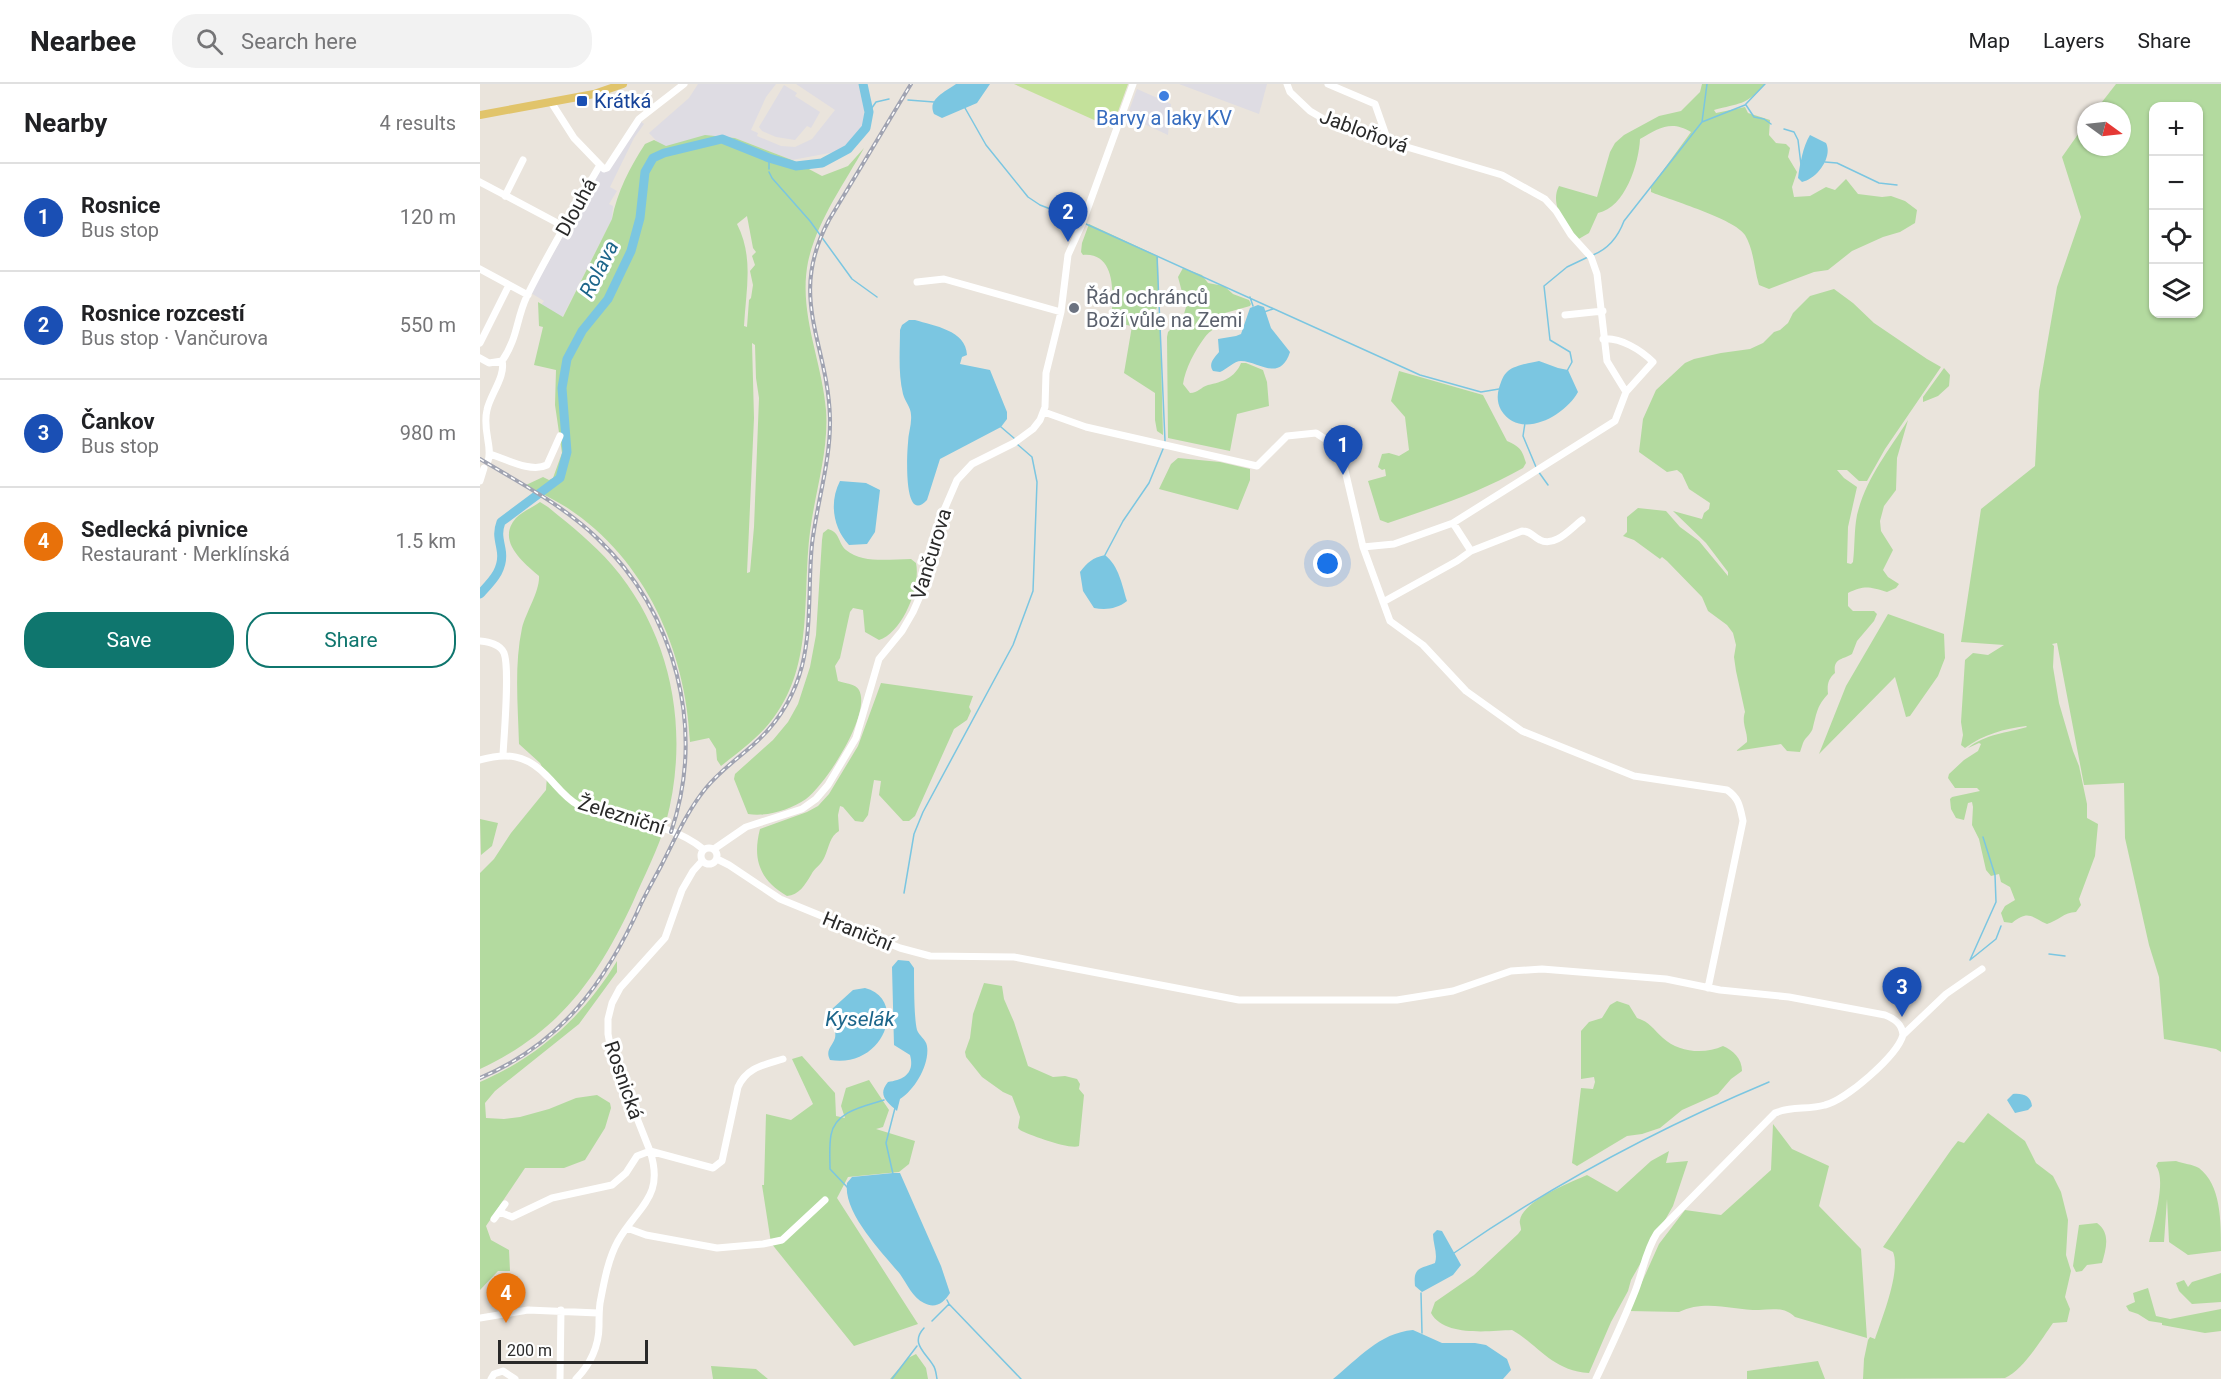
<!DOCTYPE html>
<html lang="en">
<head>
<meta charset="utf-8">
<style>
	body { margin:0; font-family:Roboto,sans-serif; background:#f2f2f2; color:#202124 }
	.controls { position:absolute; right:18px; top:18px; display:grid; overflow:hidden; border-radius:12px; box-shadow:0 2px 4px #0004 }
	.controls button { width:54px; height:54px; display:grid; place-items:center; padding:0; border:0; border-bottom:2px solid #e0e0e0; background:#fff; color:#202124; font:30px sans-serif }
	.compass { position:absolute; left:1597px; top:18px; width:54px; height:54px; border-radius:50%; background:#fff; box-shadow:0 2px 4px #0004; rotate:105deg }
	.scale { position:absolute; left:18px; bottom:15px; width:150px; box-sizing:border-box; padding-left:6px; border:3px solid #292929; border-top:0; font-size:16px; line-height:21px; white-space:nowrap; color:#292929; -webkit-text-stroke:4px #fff; paint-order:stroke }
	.you { position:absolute; left:848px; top:480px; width:21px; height:21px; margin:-15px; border:4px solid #fff; border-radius:50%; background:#1a73e8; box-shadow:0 0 0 9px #1a73e833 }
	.badge { display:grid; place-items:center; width:39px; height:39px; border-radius:50%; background:#0f766e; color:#fff; font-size:20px; font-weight:700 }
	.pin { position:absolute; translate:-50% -50px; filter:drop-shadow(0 2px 3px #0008) }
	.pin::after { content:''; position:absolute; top:32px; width:21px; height:18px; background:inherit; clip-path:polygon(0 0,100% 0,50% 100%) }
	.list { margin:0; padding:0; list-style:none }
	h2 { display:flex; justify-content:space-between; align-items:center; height:78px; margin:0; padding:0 24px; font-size:26px }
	h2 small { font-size:20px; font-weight:400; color:#757577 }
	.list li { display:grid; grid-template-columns:39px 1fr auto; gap:18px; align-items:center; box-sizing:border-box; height:108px; padding:0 24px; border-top:2px solid #e0e0e0 }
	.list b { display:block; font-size:22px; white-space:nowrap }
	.list p { margin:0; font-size:20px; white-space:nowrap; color:#757577 }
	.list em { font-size:20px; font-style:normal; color:#757577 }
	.actions { display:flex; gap:12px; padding:18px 24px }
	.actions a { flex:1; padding:14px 0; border:2px solid #0f766e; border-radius:24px; text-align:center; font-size:21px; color:#0f766e }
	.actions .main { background:#0f766e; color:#fff }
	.icon { flex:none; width:33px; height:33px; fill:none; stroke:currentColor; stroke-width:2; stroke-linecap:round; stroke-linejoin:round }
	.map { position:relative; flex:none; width:1741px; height:1295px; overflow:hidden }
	header { display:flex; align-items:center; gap:36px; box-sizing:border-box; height:84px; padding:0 30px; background:#fff; border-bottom:2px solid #e0e0e0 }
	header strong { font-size:28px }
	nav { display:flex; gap:33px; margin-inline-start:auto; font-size:21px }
	.search { width:420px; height:54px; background:#f2f2f2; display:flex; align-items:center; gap:15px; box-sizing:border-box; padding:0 21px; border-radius:24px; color:#757577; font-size:22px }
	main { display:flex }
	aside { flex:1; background:#fff }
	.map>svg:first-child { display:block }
	.industrial { fill:#dedce3 }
	.green { fill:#b3da9f; fill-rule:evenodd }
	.pitch { fill:#c4e19b }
	.water { fill:#7bc6e1 }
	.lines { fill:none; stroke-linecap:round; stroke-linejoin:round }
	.stream { stroke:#7bc6e1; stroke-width:1.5 }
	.river { stroke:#7bc6e1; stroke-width:9 }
	.minor { stroke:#fff; stroke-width:7 }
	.major { stroke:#e1c46b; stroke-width:8 }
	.rail-casing { stroke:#a0a3b1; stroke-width:4 }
	.rail { stroke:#fff; stroke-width:1.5; stroke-dasharray:4.5; stroke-linecap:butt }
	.shop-dot { fill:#3f7fe0; stroke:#fff; stroke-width:2 }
	.transit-dot { fill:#1a4fb4; stroke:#fff; stroke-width:2 }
	.worship-dot { fill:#6b7280; stroke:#fff; stroke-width:2 }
	.labels { text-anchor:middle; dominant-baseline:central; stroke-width:6; stroke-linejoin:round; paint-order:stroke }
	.transit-label { font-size:20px; fill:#164399; stroke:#fff; text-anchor:start }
	.shop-label { font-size:20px; fill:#366cbe; stroke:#fff }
	.street-label { font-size:20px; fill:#292929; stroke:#fff }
	.worship-label { font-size:20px; fill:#5b616d; stroke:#fff; text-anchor:start }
	.water-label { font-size:21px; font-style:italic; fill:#1c658a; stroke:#fff }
</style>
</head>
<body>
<header>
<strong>Nearbee</strong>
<div class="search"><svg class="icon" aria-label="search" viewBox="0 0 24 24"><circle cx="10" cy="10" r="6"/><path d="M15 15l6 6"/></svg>Search here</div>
<nav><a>Map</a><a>Layers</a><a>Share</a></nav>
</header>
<main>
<aside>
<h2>Nearby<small>4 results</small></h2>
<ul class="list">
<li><span class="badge" style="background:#1a4fb4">1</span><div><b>Rosnice</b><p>Bus stop</p></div><em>120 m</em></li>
<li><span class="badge" style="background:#1a4fb4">2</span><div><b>Rosnice rozcestí</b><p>Bus stop · Vančurova</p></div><em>550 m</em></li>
<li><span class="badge" style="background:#1a4fb4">3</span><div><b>Čankov</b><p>Bus stop</p></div><em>980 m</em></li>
<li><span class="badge" style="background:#e8710a">4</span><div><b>Sedlecká pivnice</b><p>Restaurant · Merklínská</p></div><em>1.5 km</em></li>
</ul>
<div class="actions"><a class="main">Save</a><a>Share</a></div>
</aside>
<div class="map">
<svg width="1741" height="1295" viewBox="0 0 1741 1295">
	<rect width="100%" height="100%" fill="#eae4dc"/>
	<path class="industrial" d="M218 0H296L286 13 271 46 278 49 277 52 301 62 315 63 332 55 355 26 316 0H378L384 25 383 42 370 58 355 68 312 76 255 54 243 53 184 65 169 49 209 14Z
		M699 0H787L779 30Z
		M304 1 317 9 315 12 340 28 331 44 327 42 315 56 296 53 282 47 279 43Z
		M657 5 691 20 688 51 647 32Z
		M160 37 164 40 154 54 130 103 137 107 129 120 133 122 132 135 82 234 61 221 64 217 51 209 120 86 127 88Z"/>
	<path class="green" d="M1222 0H1285C1266 22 1259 19 1234 26L1236 29 1265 23 1268 29 1290 36 1289 51 1296 59 1306 60 1310 64 1308 73 1317 88 1312 103 1314 113 1330 112 1346 103 1355 106 1366 95 1378 110 1402 113 1411 112 1425 117 1437 126 1435 139 1420 148 1403 153 1372 167 1348 186 1334 188 1289 205 1279 201C1274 185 1274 166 1265 151 1255 135 1190 116 1171 108V103L1211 48C1191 36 1179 44 1160 55 1159 79 1145 124 1118 129L1109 149 1097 156C1086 141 1069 121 1079 102L1117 113 1130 68 1135 59 1144 51 1179 32 1201 27 1220 8Z
		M1636 0H1741V968L1736 965 1684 955 1679 893 1669 861 1645 754 1644 699 1604 701 1577 559 1572 560 1574 562 1573 583 1579 619 1593 667 1599 682 1607 720V734L1618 740 1615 772 1599 815 1601 821 1596 828C1584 828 1578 837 1567 840 1552 834 1549 825 1532 839L1524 838 1521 829 1525 822 1535 816 1530 803 1521 798 1519 790 1511 792 1506 786 1499 755 1492 741 1493 723 1492 718 1488 719 1484 736 1476 734 1471 725 1470 715 1472 713 1500 707 1497 704H1475L1468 694 1469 690 1484 676 1498 667 1501 660 1499 659 1488 664C1505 650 1527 649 1547 643L1546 642C1524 645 1504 650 1485 664L1481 661 1483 651 1481 638 1485 576 1493 569 1508 571 1524 561 1481 558 1501 425 1555 382 1559 307 1577 203 1601 133 1582 73 1606 39V63H1642V27H1615ZM1718 22V230H1674V22Z
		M225 51 255 54 312 76 342 92 368 82 384 64C364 100 337 137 328 178 318 229 342 276 346 326 349 367 335 408 330 448 322 511 334 579 294 633 280 653 260 667 241 682L237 676 236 665 229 654 210 658C206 566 165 474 86 423 73 415 59 408 46 401L63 393 69 396 73 394 82 369 75 321 76 286 54 281 63 243 59 242 58 218 83 233 132 135C137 108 150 83 165 60L174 56 186 62ZM267 132 273 164 276 168 272 172 275 181 270 187 273 201 271 214 269 216 267 243 264 242C266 206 274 173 257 140ZM272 259 275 261 276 294 279 314 274 443 270 488 267 489 274 334Z
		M609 140 678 172 679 218 675 228 679 229 680 239 683 351 677 347 675 336V309L644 289 652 242 631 238C633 215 638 168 603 171L601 168 602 159Z
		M703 184 722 191 728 199 744 202 753 210 769 216 771 220 770 222 745 229C741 244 733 243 725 253 715 266 705 285 703 300L710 309C718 309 721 303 728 301 742 298 755 294 761 279H766L783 286 787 298 789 322 757 330 750 367 688 354 687 253 688 248 693 243 700 244 706 223 698 193Z
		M1354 205 1373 219 1394 239 1447 275 1461 283 1405 365 1387 397H1379L1367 386H1357L1364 394 1377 403 1368 443 1367 479 1371 480 1373 478C1375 462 1374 446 1377 431 1386 394 1408 368 1428 336L1417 374 1416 406 1404 422 1400 437 1401 447 1413 466 1403 486 1408 493 1419 500 1416 504 1407 508C1389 503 1385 501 1368 509V522L1373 527H1394L1397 530 1394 537 1377 557 1372 570C1362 576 1353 574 1355 589 1348 595 1347 601 1348 610 1337 622 1337 628 1333 643 1332 650 1325 653 1323 659 1322 662 1321 665 1320 668L1307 667 1301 660 1256 667 1267 658C1268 648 1261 639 1265 628L1256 587 1254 573 1256 561 1253 549 1247 541 1228 527 1222 513 1187 477 1182 473 1180 475 1154 456 1143 452 1147 448V433L1158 424 1186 427 1200 443 1219 457 1248 492V488L1226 459 1193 427 1222 435 1224 429 1229 425 1230 419 1209 405 1202 390 1197 386 1187 388 1159 368 1163 335 1176 306 1205 279 1214 275 1241 269 1270 265 1283 259 1294 248 1300 246 1308 239 1313 229 1330 212Z
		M1464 284 1470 291 1469 302 1458 312 1443 318V313Z
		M919 287 1003 311 1027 357C1040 363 1042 365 1046 379L1043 384C1001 408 955 423 908 439L900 436 888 397 906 392 905 385 902 386 898 383 902 370 909 369 919 372 929 366 925 333 911 317Z
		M698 374 740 378 770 385V396L758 426 679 405 691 380Z
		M60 418 68 423C90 441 113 459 132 481 193 552 210 649 186 738 178 766 164 792 153 818 117 895 79 948 0 985V789L14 775 31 749 66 706 67 692 60 679 39 660C38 622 34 582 42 544 46 528 60 507 59 492 43 478 16 457 36 434 42 428 53 423 60 418Z
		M348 445C360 448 358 459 366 466 383 480 410 475 431 475L436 479C441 502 423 548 399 556L385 548 383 526 373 524 370 528 360 574 355 582 358 597C364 599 376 600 379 606 392 630 345 701 326 715 310 726 287 733 268 730L254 695 255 690 293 656 308 638 318 620 330 583 336 551 342 456 343 449Z
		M1408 530 1464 550 1465 574 1458 592 1430 632 1426 633 1415 593 1339 670 1366 602Z
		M401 599 493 612 489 623 491 627 487 636 474 645 435 732 429 737H423L399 711 401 697 394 696 388 731 383 738 375 737 363 723 360 722 358 731 359 747C350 752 349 763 345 772 341 782 335 783 331 791 325 801 319 811 307 812 280 796 272 776 280 745L327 728 338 722 349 710 378 662Z
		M0 735 18 739 12 762 1 771Z
		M137 877V888L99 940 15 1007 5 1019 6 1034 24 1035 40 1033 69 1025 96 1014 117 1011 130 1019 131 1024 125 1044 105 1076 84 1084H45L6 1142 11 1156 29 1166 30 1187H18L0 1206V998C58 973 104 932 137 877Z
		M504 899 522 902 524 915 534 938 548 982 573 993 585 992 597 995 600 1000 599 1005 604 1011 599 1062C590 1066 549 1051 540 1046L538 1044 540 1033 532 1012 523 1008 502 993 486 973 485 968 490 954 493 930Z
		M1137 917 1149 921 1157 934C1170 938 1173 945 1183 954 1198 968 1224 971 1243 962 1253 966 1262 975 1262 987L1251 995 1238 1010 1202 1026 1180 1044 1162 1050 1147 1052 1097 1082 1092 1079 1101 1004 1113 1005 1115 998 1114 993 1101 995V947L1109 938 1122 934 1130 921Z
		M322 972 355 1009 356 1032 365 1034 361 1022 366 1004 389 996 409 1026 403 1043 396 1045 435 1057 429 1080 419 1088 368 1093 357 1114 438 1240 374 1262 291 1159 282 1101H284L286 1030 311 1036 333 1020 312 975Z
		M1508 1029 1545 1057 1556 1079 1573 1092 1581 1108 1588 1136 1586 1171 1591 1187 1585 1213 1590 1225 1587 1238 1573 1239C1561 1256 1543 1286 1525 1294L1383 1295 1384 1275 1388 1256 1390 1253 1395 1255C1402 1234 1421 1187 1413 1168L1403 1163 1471 1066 1478 1057 1484 1059Z
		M1293 1040 1312 1065 1349 1082 1339 1122 1381 1165 1387 1254 1315 1233C1305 1223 1292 1225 1279 1226 1253 1226 1225 1215 1199 1228L1149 1227 1179 1160 1205 1126 1241 1131 1291 1086Z
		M1189 1067 1186 1079 1208 1077 1193 1122 1151 1196 1148 1207 1131 1238 1109 1289C1071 1286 1060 1262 1032 1246 1009 1247 964 1253 951 1229L955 1218 994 1191 1038 1150 1041 1146C1041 1142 1039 1139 1040 1136 1043 1117 1091 1098 1107 1091L1137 1108 1171 1077Z
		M1696 1077C1704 1080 1712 1080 1719 1084 1741 1101 1741 1136 1741 1167L1708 1171 1689 1158 1687 1115 1684 1158H1669C1673 1141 1687 1096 1676 1082L1678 1078Z
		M1617 1139C1631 1149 1626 1165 1622 1179L1607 1181 1602 1187 1596 1188 1593 1182 1599 1141Z
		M1741 1189V1218L1712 1220 1699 1207 1696 1199 1704 1196 1708 1203 1712 1198Z
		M1668 1204 1676 1232 1690 1235 1741 1225V1247L1725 1249 1682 1241V1239L1669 1237 1658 1230 1649 1227 1646 1222 1655 1218 1653 1209Z
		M436 1270 446 1284 448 1295H410L428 1274Z
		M1338 1277 1345 1295H1267V1287Z
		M231 1282 276 1285 288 1295H233Z"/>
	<path class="pitch" d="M534 0H648L632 44Z"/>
	<path class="water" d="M476 0H510L497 19 462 34 454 30C447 15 465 8 476 0Z
		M1330 51 1346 59C1353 73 1337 95 1322 98L1318 94C1320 80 1323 62 1330 51Z
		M778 221 784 223 791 244 810 268C800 299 778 277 761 277 754 277 747 285 740 288L733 287C728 280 734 274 739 268L738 255 756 252 761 250 770 224Z
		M429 236H435C454 242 486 246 487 271L482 273 480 280 510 286 527 328V335L521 343 460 375 447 416C423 442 427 369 428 359 428 350 432 340 431 331 431 323 425 318 423 310 418 290 420 266 420 246L422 241Z
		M1059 277 1078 284 1088 286 1098 308C1085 332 1040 357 1021 326 1017 319 1017 311 1019 304 1021 298 1023 291 1028 287 1035 281 1050 279 1059 277Z
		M360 397 386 399 400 406 395 448 387 460 369 461C353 444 349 418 360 397Z
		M625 471C639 482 642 501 647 517 637 525 626 526 614 524L603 507 600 488C608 478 612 474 625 471Z
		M418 876 429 877 434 884C434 898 434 935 437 946 439 952 446 955 447 962 450 980 435 1006 420 1015L417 1027C407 1018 397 1011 408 998 424 996 435 989 430 971L414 961 412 883Z
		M385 904C428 915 405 985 350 976 345 966 352 963 355 954 357 944 350 934 352 925L373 906Z
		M1533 1010C1543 1009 1551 1012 1552 1022L1548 1026 1535 1029 1527 1016Z
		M413 1089H420L461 1182 470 1209C464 1219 455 1225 444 1219 433 1214 427 1200 420 1190 402 1168 363 1129 367 1099L372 1093Z
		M957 1146 962 1147 981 1181 973 1191 942 1208 935 1202C933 1182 941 1185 955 1179 958 1170 953 1160 953 1150Z
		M933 1246 962 1259H995L1006 1261 1027 1275 1031 1286 1023 1295H853C878 1275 899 1249 933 1246Z"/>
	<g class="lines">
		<path class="stream" d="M428 16 454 18
			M1266 21 1274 33 1284 35 1291 40
			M485 24 506 61 548 113 560 121 599 136
			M389 28 396 18 409 15
			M1222 38 1227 0
			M1304 45 1314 48 1318 56 1321 81 1323 80
			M289 74V85
			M1345 78 1357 79 1399 99 1417 101
			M289 88 292 94 330 137 372 195 397 213
			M606 140 940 291 1001 308 1019 305
			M1113 171C1128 165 1138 153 1144 137L1222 38 1265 21 1285 0
			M677 173 685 357
			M770 213 773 222
			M784 228 793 225
			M1087 287 1092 278 1090 268 1070 256 1064 202 1087 183 1108 173
			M1045 339 1043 352 1056 383
			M521 343 535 355
			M1058 387 1068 401
			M625 471 643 437 669 399 683 365
			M424 809 434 750 443 728 533 561 553 507 557 398 552 373 537 360
			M1569 870 1585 872
			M1490 876 1516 818 1515 791 1503 753
			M1490 876 1516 855 1521 842
			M413 1090 406 1059 415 1024
			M368 1104 350 1085C350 1074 349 1062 351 1051 355 1027 385 1022 404 1016
			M974 1169C1072 1101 1179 1044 1289 998
			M941 1209 942 1249
			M469 1220 541 1295
			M452 1237 469 1220 467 1216
			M444 1244C430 1259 445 1268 453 1281 456 1285 456 1290 457 1295
			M412 1295 437 1262"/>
		<path class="river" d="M0 510C12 497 25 485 21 465 19 454 17 449 21 438L80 394 87 368 82 304 87 275 102 247 128 215 151 167 160 134 165 88 173 74 184 69 242 55 289 74 316 82 342 79 368 65 386 44 389 28 383 0"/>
		<path class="minor" d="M807 0 810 8 830 27 847 37 867 41 886 51 1022 91 1065 115 1076 127 1091 151 1111 173 1117 190 1127 277 1146 308 1135 337 973 439 914 460 883 463
			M848 0 895 20 908 57
			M71 18 94 54 120 81
			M120 81 124 85 127 84 159 35 204 0
			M0 98 85 143
			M25 112 43 76
			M0 185 48 211
			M437 198 464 195 581 228
			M1085 231 1123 227
			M1123 255C1140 253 1161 266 1173 278L1146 308
			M0 259 29 201
			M0 274 9 279 22 277
			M22 277C38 254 36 235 47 212 69 167 95 124 120 81
			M564 328 606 343 777 382 807 352 836 349 860 365 883 463 910 537 943 561 986 607 1042 647 1154 692 1247 706C1259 714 1260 723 1263 737L1228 904
			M10 370C26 375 51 389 67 381L80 352
			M8 377C13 363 2 346 7 326 10 311 26 292 22 277
			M0 397 4 384
			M973 439 991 467 1042 447C1051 447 1052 452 1060 456 1075 464 1091 444 1102 436
			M903 518 977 477 991 467
			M0 557C9 558 20 560 24 569 30 584 24 651 23 671
			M0 676C27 668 47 671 67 692 77 702 85 714 98 721 138 740 187 735 223 765
			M221 772a8 8 0 1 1 16 0a8 8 0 1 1-16 0Z
			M234 765 266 743 322 725 336 715 348 701 376 654 399 575 422 547 433 528 440 512 455 447 477 396 492 380 534 359 553 345 560 336 565 323 566 289 581 228 588 171 602 140 653 0
			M237 775 249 781 300 815 420 864 450 872 534 873 759 916H917L973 907 1031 887 1062 885 1186 895 1240 906 1309 913 1405 931C1415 935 1422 940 1423 951 1417 972 1366 1016 1345 1021 1328 1026 1311 1022 1295 1029L1177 1149C1166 1166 1163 1186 1156 1205 1144 1236 1130 1265 1116 1295
			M1423 951 1466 910 1502 885
			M20 1128 32 1133 72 1114 132 1101 146 1089 157 1072 170 1067 233 1084 242 1077 258 1003C267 983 284 981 303 975
			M14 1135 25 1120
			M147 1144 166 1151 237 1164 283 1160 302 1156 345 1116
			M0 1234 48 1226 118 1229
			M11 1295 14 1290 23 1287 35 1295
			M80 1295 81 1226
			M96 1295C110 1281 119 1262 119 1242 119 1233 119 1227 120 1219 124 1198 128 1175 138 1157 158 1122 185 1113 170 1067L132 971 128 950V935L132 919 140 904 185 854 202 806 213 787 222 777"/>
		<path class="major" d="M0 31 114 10 143 0"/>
		<defs>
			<path id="rail" d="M0 375C40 399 84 422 117 454 196 529 226 645 191 748
				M158 826C165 811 173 797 181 782 195 755 207 727 226 704 240 687 257 675 273 661 297 640 314 613 322 582 332 542 328 500 332 460 337 418 351 376 350 334 348 258 307 214 349 136L431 0
				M0 994C82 959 125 899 161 820"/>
		</defs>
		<use href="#rail" class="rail-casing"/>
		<use href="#rail" class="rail"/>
	</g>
	<circle class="shop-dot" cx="684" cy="12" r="6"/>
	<rect class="transit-dot" x="96" y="11" width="12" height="12" rx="3"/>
	<circle class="worship-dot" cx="594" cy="224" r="6"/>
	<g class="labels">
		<g class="transit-label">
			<text x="114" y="17">Krátká</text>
		</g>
		<g class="shop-label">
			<text x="684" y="34">Barvy a laky KV</text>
		</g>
		<g class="street-label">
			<text transform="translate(884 47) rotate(20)">Jabloňová</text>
			<text transform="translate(96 123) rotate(-61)">Dlouhá</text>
			<text transform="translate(451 470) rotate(-73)">Vančurova</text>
			<text transform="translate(142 731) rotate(17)">Železniční</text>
			<text transform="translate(378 847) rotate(22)">Hraniční</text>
			<text transform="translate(144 996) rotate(71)">Rosnická</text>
		</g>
		<g class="worship-label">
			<text x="606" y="213">Řád ochránců<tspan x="606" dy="23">Boží vůle na Zemi</tspan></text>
		</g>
		<g class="water-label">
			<text transform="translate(119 185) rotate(-63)">Rolava</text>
			<text x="380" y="935">Kyselák</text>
		</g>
	</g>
</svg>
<div class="controls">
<button>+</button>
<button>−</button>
<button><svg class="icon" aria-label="locate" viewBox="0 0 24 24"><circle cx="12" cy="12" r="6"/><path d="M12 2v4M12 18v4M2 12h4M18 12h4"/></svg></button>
<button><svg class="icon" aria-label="layers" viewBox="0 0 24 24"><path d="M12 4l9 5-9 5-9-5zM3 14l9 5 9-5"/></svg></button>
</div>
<svg class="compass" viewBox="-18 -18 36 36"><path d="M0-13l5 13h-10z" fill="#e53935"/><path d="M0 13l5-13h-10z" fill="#757577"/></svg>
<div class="scale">200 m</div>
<div class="you"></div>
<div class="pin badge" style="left:863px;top:391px;background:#1a4fb4">1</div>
<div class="pin badge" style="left:588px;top:158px;background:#1a4fb4">2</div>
<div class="pin badge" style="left:1422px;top:933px;background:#1a4fb4">3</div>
<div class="pin badge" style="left:26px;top:1239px;background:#e8710a">4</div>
</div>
</main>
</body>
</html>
